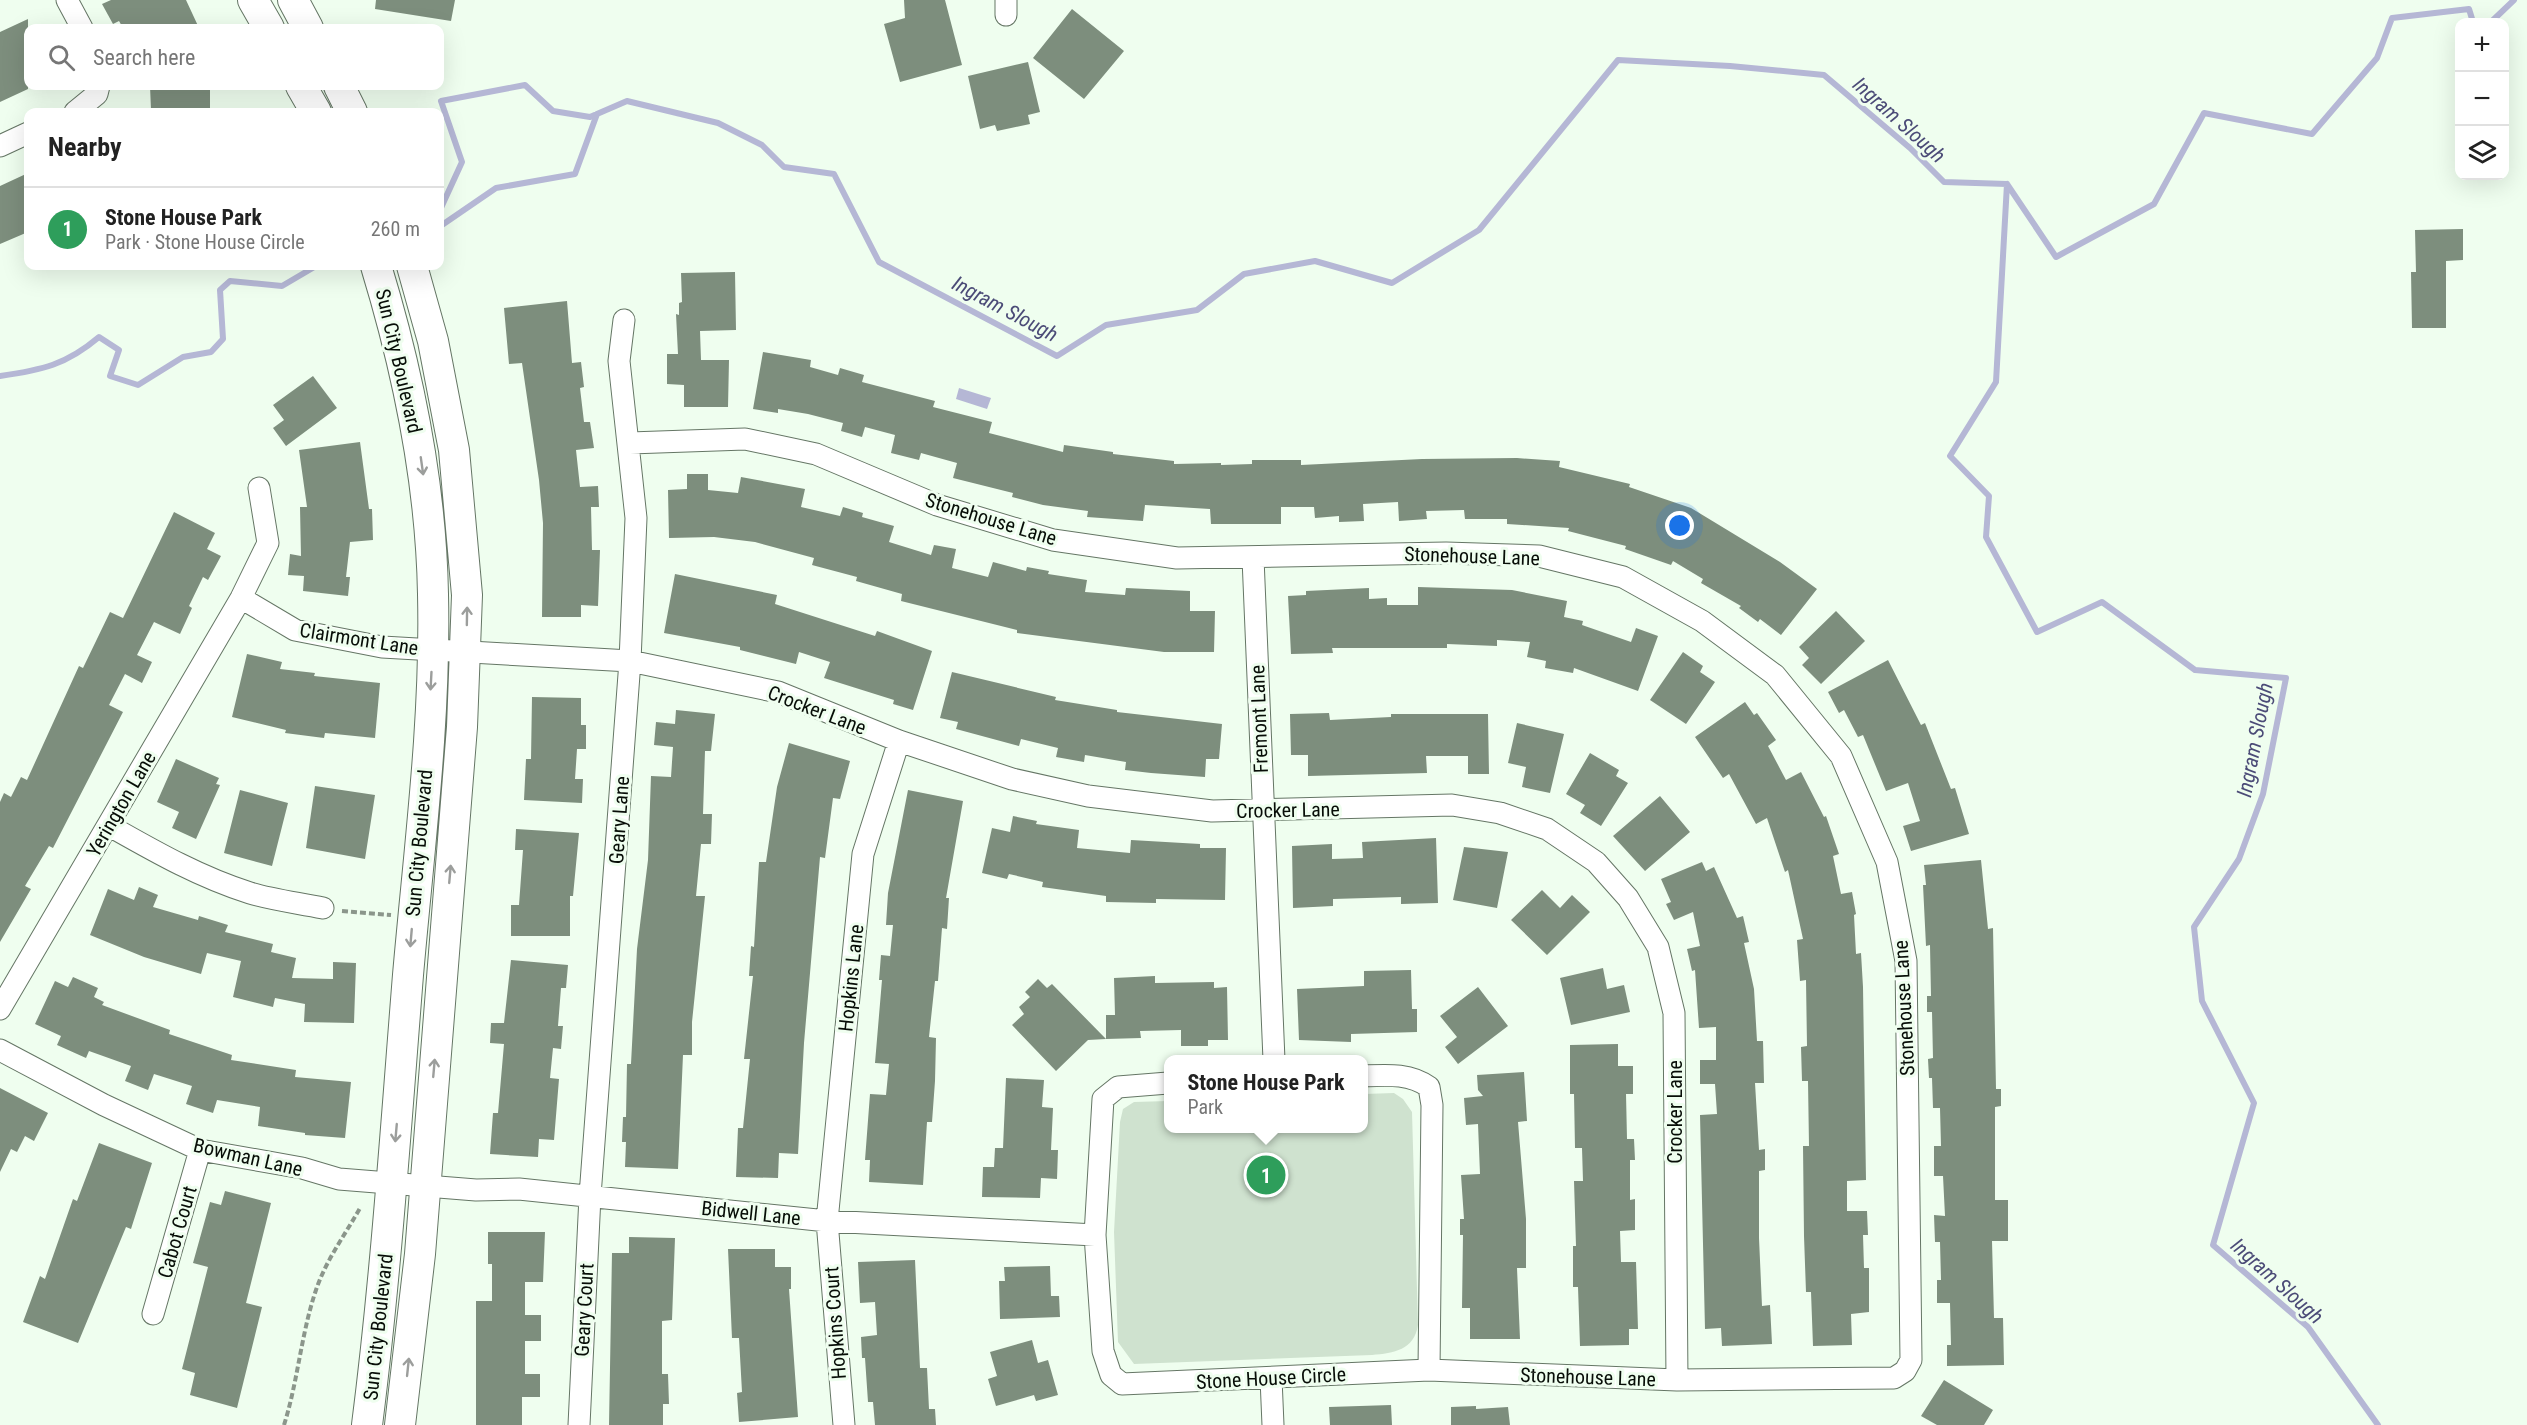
<!DOCTYPE html>
<html lang="en">
<head>
<meta charset="utf-8">
<style>
	body { margin:0; font-family:"Roboto Condensed",sans-serif; background:#f6f6f6; color:#222 }
	.controls { position:absolute; right:18px; top:18px; display:grid; overflow:hidden; border-radius:12px; box-shadow:0 6px 24px #0002 }
	.controls button { width:54px; height:54px; display:grid; place-items:center; padding:0; border:0; border-bottom:2px solid #e0e0e0; background:#fff; color:#222; font:30px sans-serif }
	.you { position:absolute; left:1680px; top:526px; width:21px; height:21px; margin:-15px; border:4px solid #fff; border-radius:50%; background:#1a73e8; box-shadow:0 0 0 9px #1a73e833 }
	.badge { display:grid; place-items:center; width:39px; height:39px; border-radius:50%; background:#5e4ec7; color:#fff; font-size:20px; font-weight:700 }
	.pin { position:absolute; translate:-50% -50%; border:3px solid #fff; box-shadow:0 2px 6px #0006 }
	.popup { position:absolute; left:1164px; top:1055px; width:204px; height:78px; box-sizing:border-box; display:grid; place-content:center; border-radius:12px; background:#fff; filter:drop-shadow(0 2px 4px #0005); font-size:20px; white-space:nowrap; color:#767676 }
	.popup b { font-size:22px; color:#222 }
	.popup::after { content:''; position:absolute; left:50%; top:100%; margin-left:-12px; border:12px solid transparent; border-top-color:#fff }
	.list { margin:0; padding:0; list-style:none }
	h2 { display:flex; justify-content:space-between; align-items:center; height:78px; margin:0; padding:0 24px; font-size:26px }
	h2 small { font-size:20px; font-weight:400; color:#767676 }
	.list li { display:grid; grid-template-columns:39px 1fr auto; gap:18px; align-items:center; box-sizing:border-box; height:84px; padding:0 24px; border-top:2px solid #e0e0e0 }
	.list b { display:block; font-size:22px; white-space:nowrap }
	.list p { margin:0; font-size:20px; white-space:nowrap; color:#767676 }
	.list em { font-size:20px; font-style:normal; color:#767676 }
	.icon { flex:none; width:33px; height:33px; fill:none; stroke:currentColor; stroke-width:2; stroke-linecap:round; stroke-linejoin:round }
	.map { position:relative; flex:none; width:2527px; height:1425px; overflow:hidden }
	.search { position:absolute; background:#fff; box-shadow:0 6px 24px #0002; left:24px; top:24px; width:420px; height:66px; display:flex; align-items:center; gap:15px; box-sizing:border-box; padding:0 21px; border-radius:12px; color:#767676; font-size:22px }
	.panel { position:absolute; background:#fff; box-shadow:0 6px 24px #0002; left:24px; top:108px; width:420px; height:162px; border-radius:12px }
	.map>svg:first-child { display:block }
	.green { fill:#cfe2cf }
	.water { fill:#b5b7d5 }
	.lines { fill:none; stroke-linecap:round; stroke-linejoin:round }
	.stream { stroke:#b5b7d5; stroke-width:6 }
	.building { fill:#7d8e7d }
	.street-casing { stroke:#657665; stroke-width:23 }
	.secondary-casing { stroke:#657665; stroke-width:32 }
	.path { stroke:#8b968b; stroke-width:4; stroke-dasharray:6 3; stroke-linecap:butt }
	.street { stroke:#fff; stroke-width:21 }
	.secondary { stroke:#fff; stroke-width:30 }
	.oneway { stroke:#9c9e9c }
	.labels { text-anchor:middle; dominant-baseline:central; stroke-width:6; stroke-linejoin:round; paint-order:stroke }
	.street-label { font-size:20px; fill:#070d07; stroke:#effeef }
	.water-label { font-size:21px; font-style:italic; fill:#4b4b77; stroke:#effeef }
</style>
</head>
<body>
<div class="map">
<svg width="2527" height="1425" viewBox="0 0 2527 1425">
	<rect width="100%" height="100%" fill="#effeef"/>
	<path class="green" d="M1394 1093 1403 1099 1412 1112 1418 1325C1414 1350 1394 1353 1372 1355L1134 1364 1118 1342 1114 1232 1120 1122 1123 1109 1134 1102 1168 1101V1128H1364V1094Z"/>
	<path class="water" d="M959 388 991 398 987 409 956 399Z"/>
	<g class="lines">
		<path class="stream" d="M2491 22 2514 0
			M2007 184 2056 257 2154 204 2204 113 2312 134 2377 58 2392 18 2469 9 2473 22
			M440 210 462 162 441 101 525 85 553 111 590 117 627 101 718 123 762 145 784 167 834 174 879 262 1057 356 1106 325 1197 310 1244 274 1315 261 1392 283 1479 230 1618 60 1730 66 1824 75 1910 148 1944 182 2007 184 1996 382 1950 456 1989 496 1986 537 2037 632 2102 602 2195 670 2286 678 2263 794 2239 859 2194 927 2202 1001 2254 1103 2213 1245 2308 1327 2378 1425
			M442 225 496 188 575 174 597 114
			M0 376C42 370 66 365 99 337L119 350 110 376 138 385 183 357 211 352 223 339 220 290 230 281 282 286 316 266"/>
	</g>
	<path class="building" d="M111 0H186L199 28H123L119 21 113 24 102 4Z
		M376 0H455L451 21 375 9Z
		M904 0H945L962 65 900 82 884 24 905 18Z
		M1072 9 1124 51 1084 99 1033 58Z
		M28 19V89L0 102V32Z
		M1028 62 1040 112 1028 115 1030 124 997 131 995 125 980 129 968 76Z
		M150 86H210V110H151Z
		M28 173V232L0 244V186Z
		M2463 229V260L2446 261V328H2412L2411 272H2416L2415 230Z
		M735 272 736 330 700 331 701 360H729L728 407H684V385L667 384V354H678L676 314 679 315V303L682 302 681 273Z
		M567 301 572 363 581 362 584 387 580 388 584 422H590L594 448 576 450 580 487 598 486 599 507H591L592 550H600L598 606 581 605V617H542L543 523 539 480 522 363 509 364 504 308Z
		M763 352 811 360 810 367 838 375 840 368 864 375 862 382 935 401 933 407 992 422 989 433 1063 452 1064 445 1113 452V454L1174 461V464L1221 463V465L1252 464V460H1301V465L1422 459 1517 458 1560 461 1559 467 1630 484 1629 487 1691 508 1780 562 1817 589 1781 635 1760 619 1758 622 1739 608 1741 606 1701 583 1703 579 1673 561 1671 565 1625 549 1626 546 1568 531 1569 528 1507 524V519H1465L1464 510 1426 511 1427 519 1399 521 1398 502 1363 504 1364 521 1339 522V516L1315 518 1314 507H1281V524H1211L1210 509 1145 505 1143 521 1087 517 1088 511 1043 505 1012 497 1013 493 953 478 957 463 921 453 919 460 891 453 895 435 865 427 862 437 841 431 843 423 808 414 778 409V413L753 409Z
		M313 376 337 408 286 446 273 428 284 420 273 405Z
		M360 442 369 509H372L373 540 350 542 346 577H350L348 596 303 591 304 576 288 575 290 554 301 556 300 507H307L299 450Z
		M687 474H708V490L738 493 741 477 805 489 801 507 840 516 843 507 863 513 862 517 894 526 889 542 931 555 934 545 956 549 952 568 988 577 993 562 1026 571 1027 567 1049 571 1048 574 1087 580 1085 592 1125 595 1126 588 1190 591V611H1215L1214 652H1164L1017 633V630L901 601 902 594 856 581 857 577 812 565 814 558 755 542 714 537 669 538 668 490 687 489Z
		M174 512 215 533 207 549 221 556 208 580 203 577 189 606 192 608 180 634 154 622 137 655 152 662 142 683 125 674 109 705 123 712 53 848 49 846 25 886 31 889 0 942V802L4 793 11 797 21 777 27 780 79 666 83 668 110 612 123 618Z
		M675 574 777 595 775 604 875 636 877 631 932 651 913 710 893 704 894 700 824 678 830 662 799 652 796 664 740 650V647L664 633Z
		M1418 587 1512 590 1567 601 1564 617 1583 621 1582 625 1631 642 1636 628 1658 636 1638 691 1574 668 1573 673 1545 668 1546 661 1527 657 1530 642 1497 640V646L1447 644V648H1332L1333 653 1291 654 1288 596 1306 595V591L1369 588V599L1387 598V605H1418Z
		M1836 611 1865 641 1821 684 1802 665 1809 658 1799 647Z
		M1683 652 1703 666 1700 672 1715 682 1686 724 1650 700Z
		M247 654 282 662 280 669 315 673 314 676 380 683 375 738 325 733 324 738 285 733 286 730 232 717Z
		M1888 660 1921 725 1925 723 1951 789 1955 788 1969 834 1911 851 1903 826 1920 821 1908 783 1886 791 1863 735 1858 737 1844 710 1839 713 1828 692Z
		M952 672 1056 697 1055 700 1117 710V712L1222 724 1219 759H1206L1205 777 1151 773 1125 770 1126 762 1085 755 1084 762 1056 757 1058 748 1021 739 1019 746 956 729 958 722 940 718Z
		M532 697 581 698V725H586V749H577L575 779H583L582 803 524 800 526 759H531Z
		M1745 702 1754 715 1757 713 1776 740 1768 746 1786 780 1801 772 1824 817 1826 816 1839 854 1833 856 1841 894 1852 892 1856 914 1854 915 1856 954 1861 953 1863 987 1866 1180 1847 1181V1211H1867L1868 1235H1863L1864 1268H1869V1312L1851 1314 1852 1345 1813 1346 1811 1292H1806L1804 1236 1803 1146H1809L1808 1081H1802L1801 1047 1807 1046 1806 980 1800 981 1797 940 1803 939 1788 870 1785 872 1767 818 1756 824 1729 774 1723 778 1695 737Z
		M676 710 715 714 711 751H705L703 814H712L711 844H701L696 896H705L692 1022V1055H683L678 1169 625 1167 626 1142H622L623 1117H626L627 1064H631L637 949 648 860 651 776 671 777 673 747 654 745 656 722 675 724Z
		M1329 713 1330 720 1391 717V714H1488L1489 774H1468V756H1426L1427 773 1308 776V755H1291L1290 714Z
		M1517 723 1564 734 1550 793 1522 787 1526 767 1508 763Z
		M789 743 850 761 840 799 833 798 825 858 820 857 804 1043 798 1154 779 1153 778 1178 736 1177 738 1128H743L750 1059H744L753 976H749L751 946 754 947 759 862H766L777 787Z
		M1590 753 1619 770 1616 776 1628 783 1601 826 1580 813 1585 805 1566 794Z
		M176 759 219 778 216 784 220 785 196 839 172 828 179 812 157 802Z
		M315 786 375 795 365 859 306 848Z
		M240 790 288 803 272 866 224 853Z
		M908 790 963 801 946 898H949L947 929 942 928 938 981H935L929 1037 936 1038 935 1081 932 1122H927L923 1185 869 1182 870 1160H865L870 1094 886 1095 889 1064 875 1063 882 980H879L881 955 890 956 893 925H886L888 893Z
		M1660 796 1690 832 1645 871 1613 836Z
		M1013 816 1037 821 1036 824 1079 830 1077 848 1130 853 1131 840 1200 844V848H1226L1225 900 1156 899V903L1106 902V896L1042 887 1043 882 1009 874 1007 879 982 873 992 828 1010 832Z
		M516 829 579 833 573 896H570V936H511V905H519L523 850H515Z
		M1436 838 1438 903 1401 904V897L1333 899V906L1293 908 1292 846 1332 844V859L1363 858 1362 842Z
		M1464 847 1508 852 1497 908 1453 900Z
		M1981 860 1988 929 1993 928 1996 1089H2001V1106L1995 1107V1200H2008V1241H1992L1994 1318H2003L2004 1365 1947 1366V1345H1951L1950 1303H1937V1280H1941L1940 1242H1935L1934 1215 1945 1216 1943 1176H1934V1146H1941L1940 1108H1933L1932 1078H1929L1928 1059 1933 1058 1932 1012H1927V996H1931L1930 945 1926 946 1923 885H1926L1924 865Z
		M1702 862 1706 871 1714 867 1737 918 1743 916 1749 942 1744 943 1754 989 1757 1041H1763L1764 1083H1755L1759 1150 1765 1149V1170L1759 1171V1238L1762 1306 1770 1305 1772 1344 1722 1346 1721 1328 1705 1329 1700 1115 1717 1114 1715 1084H1700V1060H1716V1027L1699 1028 1695 970 1692 971 1687 949 1700 946 1693 912 1674 920 1666 904 1671 902 1661 879Z
		M139 887 158 895 153 907 198 920 199 916 228 925 225 932 273 944 271 952 296 958 292 978 333 979V962L356 963 354 1023 304 1022 305 1004 275 998 273 1007 233 997 241 961 207 953 201 974 144 957 90 935 108 889 134 900Z
		M1542 890 1560 908 1572 895 1590 912 1547 955 1511 920Z
		M511 960 568 965 566 988H561L558 1026H563L561 1049 553 1048 550 1078 559 1079 554 1140 539 1139 538 1157 490 1154 493 1113H498L504 1044 490 1043 491 1023H504Z
		M1603 968 1607 989 1624 985 1630 1012 1571 1025 1560 978Z
		M1411 970 1412 1009H1417V1032L1351 1034V1042L1299 1040 1297 989 1364 986V971Z
		M1155 976V983L1214 982V988L1227 987 1228 1040H1208V1046H1181V1030L1140 1031 1141 1038 1106 1039V1015H1115L1114 978Z
		M73 977 98 988 94 997 104 1002 102 1005 170 1030 169 1034 232 1055 231 1060 296 1070 295 1077 351 1082 345 1138 305 1135V1133L258 1126 260 1107 217 1100 213 1113 186 1104 192 1086 154 1074 148 1090 125 1081 131 1066 89 1051 86 1058 57 1045 61 1036 35 1024 55 981 68 987Z
		M1038 979 1047 988 1052 984 1106 1039 1088 1040 1056 1071 1012 1025 1024 1014 1019 1007 1030 997 1025 992Z
		M1478 987 1508 1026 1458 1064 1445 1047 1457 1037 1440 1016Z
		M1618 1044V1066H1633V1094H1626L1627 1139H1634L1635 1160H1630V1200L1635 1199V1230L1620 1231 1621 1262H1636L1638 1329H1629V1345L1580 1346 1578 1287H1573V1246H1576L1574 1181H1583L1582 1148H1575L1574 1094H1570V1045Z
		M1524 1072 1527 1121 1518 1122 1526 1219V1268H1517L1520 1339H1470V1308H1462L1463 1235H1460V1219H1464L1461 1175 1480 1174 1478 1124 1466 1125 1464 1098 1483 1096 1478 1090 1477 1075Z
		M1006 1078 1044 1080 1042 1107 1053 1108 1051 1150H1058L1057 1179 1041 1178 1040 1198 982 1197 983 1167H994L995 1148H1003Z
		M0 1088 48 1113 34 1141 25 1136 17 1152 11 1149 0 1172Z
		M99 1143 152 1163 131 1229 126 1227 78 1343 23 1322 40 1276 45 1279 73 1199 77 1201Z
		M225 1191 271 1203 246 1303 262 1307 237 1408 190 1395 195 1373 182 1369 208 1267 193 1263 210 1202 221 1205Z
		M488 1232H545L543 1282H525V1315H541V1341H525V1374H540V1397H522V1425H476V1301H492V1264H488Z
		M629 1237 675 1238 672 1320 662 1321V1374H668L669 1404H663V1425H609L612 1253H629Z
		M728 1249H775V1267H791V1289H789L798 1417 739 1422 737 1393 742 1392 739 1338H732Z
		M915 1260 920 1368H927L929 1409H935L936 1425H875L873 1402H868L865 1358H862L861 1337 877 1335 875 1302 860 1303 858 1262Z
		M1050 1266 1051 1296H1059L1060 1317 1000 1319 999 1281H1005L1004 1267Z
		M1032 1340 1038 1363 1048 1360 1058 1395 1036 1401 1034 1395 996 1406 988 1379 997 1376 990 1352Z
		M1944 1380 1993 1410 1984 1425H1937L1921 1416Z
		M1391 1405 1392 1425H1330L1329 1407Z
		M1476 1406V1409L1508 1407 1510 1425H1451V1407Z"/>
	<g class="lines">
		<defs>
			<path id="street" d="M67 0 82 28
				M1006 0V15
				M75 112 97 94 99 86
				M0 146 28 133
				M630 443 745 439 816 454 937 505 1053 540 1177 558 1446 553 1539 556 1623 577 1702 621 1775 675 1841 756 1887 862 1906 961 1911 1360 1905 1371 1894 1378 1677 1380 1429 1370 1122 1384 1111 1375 1103 1351 1095 1235 1103 1099 1118 1087 1168 1083
				M1253 558 1274 1060
				M241 598 295 630 382 647 630 661 778 692 899 741 1012 779 1088 796 1212 811 1452 805 1500 813 1547 829 1596 862 1628 898 1658 947 1674 1013 1677 1380
				M108 825C154 851 199 877 250 893 273 900 299 903 323 908
				M0 1009 241 598 268 543 259 488
				M0 1050 104 1105 200 1150 302 1168 339 1179 476 1190 519 1189 827 1221 1095 1235
				M1364 1076C1387 1075 1410 1073 1429 1087L1432 1105 1429 1370
				M153 1314 200 1150
				M1271 1378 1273 1425
				M579 1425 590 1196 630 661 636 518 619 361 624 320
				M844 1425 827 1221 863 854 899 741"/>
			<path id="secondary" d="M253 0 269 28
				M293 0 308 28
				M301 86 316 112
				M339 86 352 112
				M367 1425C386 1276 396 1125 408 975 419 849 436 721 433 594 431 483 408 371 376 266
				M400 1425 420 1254 462 727 467 595 454 450 433 341 412 266"/>
		</defs>
		<use href="#street" class="street-casing"/>
		<use href="#secondary" class="secondary-casing"/>
		<path class="path" d="M342 911 391 915
			M284 1425C298 1381 301 1334 316 1290 326 1260 345 1235 360 1208"/>
		<use href="#street" class="street"/>
		<use href="#secondary" class="secondary"/>
	</g>
	<defs><path id="oneway-shaft" d="M-6 0H5M1.5-3L5.5 0L1.5 3" fill="none" stroke-width="1.6" stroke-linecap="round" stroke-linejoin="round" transform="scale(1.5)"/></defs>
	<g class="oneway">
		<use href="#oneway-shaft" transform="translate(422 466) rotate(82)"/>
		<use href="#oneway-shaft" transform="translate(467 616) rotate(-89)"/>
		<use href="#oneway-shaft" transform="translate(431 681) rotate(93)"/>
		<use href="#oneway-shaft" transform="translate(450 874) rotate(-85)"/>
		<use href="#oneway-shaft" transform="translate(411 938) rotate(95)"/>
		<use href="#oneway-shaft" transform="translate(434 1068) rotate(-85)"/>
		<use href="#oneway-shaft" transform="translate(396 1133) rotate(95)"/>
		<use href="#oneway-shaft" transform="translate(408 1367) rotate(-84)"/>
	</g>
	<g class="labels">
		<g class="street-label">
			<text transform="translate(399 361) rotate(77)">Sun City Boulevard</text>
			<text transform="translate(991 519) rotate(17)">Stonehouse Lane</text>
			<text transform="translate(1472 556) rotate(2)">Stonehouse Lane</text>
			<text transform="translate(359 639) rotate(9)">Clairmont Lane</text>
			<text transform="translate(817 710) rotate(21)">Crocker Lane</text>
			<text transform="translate(1259 719) rotate(-92)">Fremont Lane</text>
			<text transform="translate(121 804) rotate(-60)">Yerington Lane</text>
			<text transform="translate(1288 810) rotate(-1)">Crocker Lane</text>
			<text transform="translate(619 820) rotate(-86)">Geary Lane</text>
			<text transform="translate(419 843) rotate(-85)">Sun City Boulevard</text>
			<text transform="translate(851 978) rotate(-84)">Hopkins Lane</text>
			<text transform="translate(1904 1008) rotate(-93)">Stonehouse Lane</text>
			<text transform="translate(1675 1112) rotate(-90)">Crocker Lane</text>
			<text transform="translate(248 1157) rotate(13)">Bowman Lane</text>
			<text transform="translate(751 1213) rotate(6)">Bidwell Lane</text>
			<text transform="translate(177 1232) rotate(-74)">Cabot Court</text>
			<text transform="translate(584 1310) rotate(-87)">Geary Court</text>
			<text transform="translate(835 1323) rotate(-94)">Hopkins Court</text>
			<text transform="translate(378 1327) rotate(-84)">Sun City Boulevard</text>
			<text transform="translate(1588 1377) rotate(2)">Stonehouse Lane</text>
			<text transform="translate(1271 1378) rotate(-3)">Stone House Circle</text>
		</g>
		<g class="water-label">
			<text transform="translate(1899 120) rotate(42)">Ingram Slough</text>
			<text transform="translate(1005 309) rotate(28)">Ingram Slough</text>
			<text transform="translate(2255 740) rotate(-79)">Ingram Slough</text>
			<text transform="translate(2277 1281) rotate(42)">Ingram Slough</text>
		</g>
	</g>
</svg>
<div class="controls">
<button>+</button>
<button>−</button>
<button><svg class="icon" aria-label="layers" viewBox="0 0 24 24"><path d="M12 4l9 5-9 5-9-5zM3 14l9 5 9-5"/></svg></button>
</div>
<div class="you"></div>
<div class="pin badge" style="left:1266px;top:1175px;background:#2e9e5b">1</div>
<div class="popup"><b>Stone House Park</b>Park</div>
<div class="search"><svg class="icon" aria-label="search" viewBox="0 0 24 24"><circle cx="10" cy="10" r="6"/><path d="M15 15l6 6"/></svg>Search here</div>
<section class="panel">
<h2>Nearby<small></small></h2>
<ul class="list">
<li><span class="badge" style="background:#2e9e5b">1</span><div><b>Stone House Park</b><p>Park · Stone House Circle</p></div><em>260 m</em></li>
</ul>
</section>
</div>
</body>
</html>
